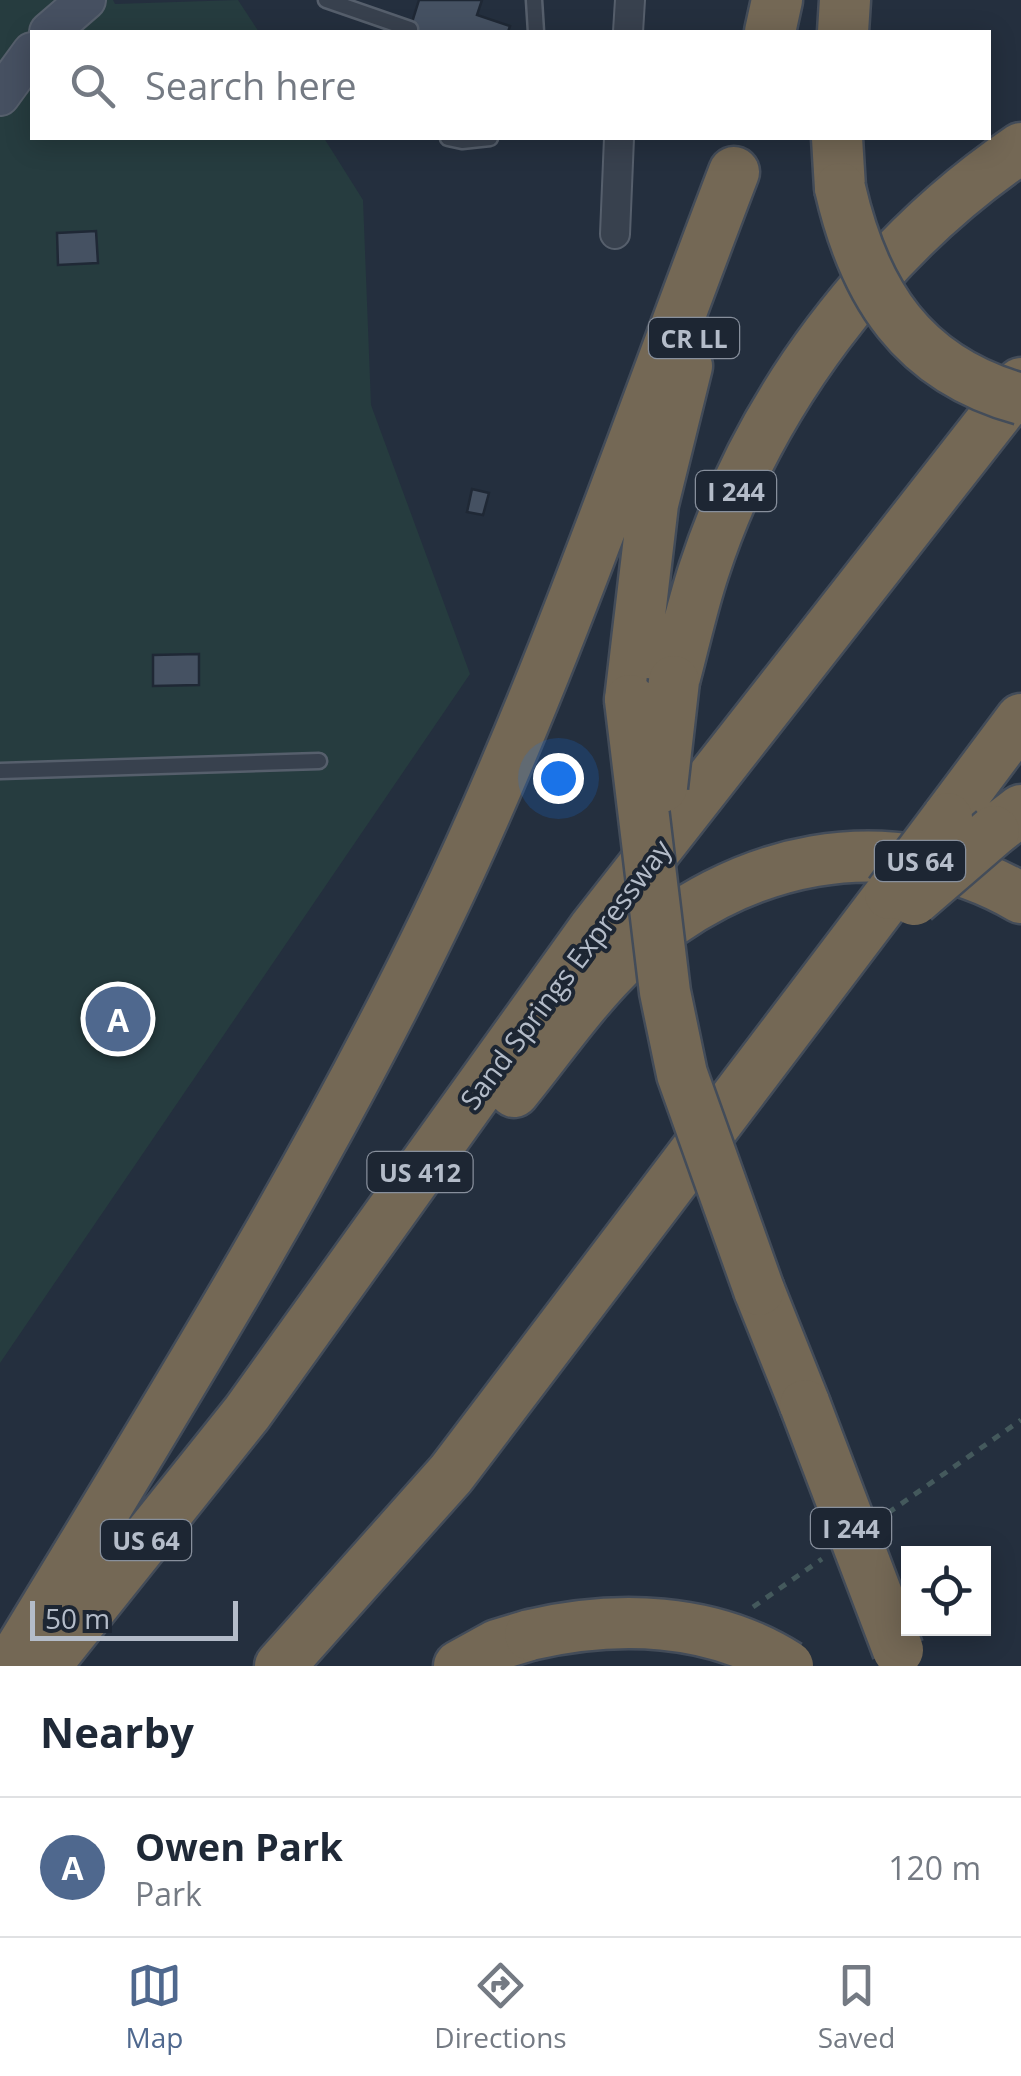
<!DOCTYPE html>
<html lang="en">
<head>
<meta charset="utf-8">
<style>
	body { margin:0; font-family:"Open Sans",sans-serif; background:#f6f6f7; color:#1f2937 }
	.controls { position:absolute; right:30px; bottom:30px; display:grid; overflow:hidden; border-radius:0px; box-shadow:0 5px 25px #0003 }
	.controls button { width:90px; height:90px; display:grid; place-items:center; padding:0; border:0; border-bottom:2px solid #e0e1e3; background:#fff; color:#1f2937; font:50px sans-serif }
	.scale { position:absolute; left:30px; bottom:25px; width:208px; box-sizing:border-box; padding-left:10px; border:5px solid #b4bcc9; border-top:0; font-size:28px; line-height:35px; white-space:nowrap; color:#b4bcc9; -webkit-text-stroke:8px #1d2633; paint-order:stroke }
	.you { position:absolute; left:558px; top:778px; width:35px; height:35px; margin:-25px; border:8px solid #fff; border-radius:50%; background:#1a73e8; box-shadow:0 0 0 15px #1a73e833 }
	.badge { display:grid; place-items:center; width:65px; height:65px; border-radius:50%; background:#4f688e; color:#fff; font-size:32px; font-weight:700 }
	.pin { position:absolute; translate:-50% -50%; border:5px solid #fff; box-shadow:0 2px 10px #0006 }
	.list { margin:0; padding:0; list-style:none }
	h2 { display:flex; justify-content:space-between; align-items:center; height:130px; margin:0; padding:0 40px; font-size:42px }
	h2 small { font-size:32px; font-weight:400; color:#747a83 }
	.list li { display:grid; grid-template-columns:65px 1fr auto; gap:30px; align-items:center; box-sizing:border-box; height:140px; padding:0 40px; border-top:2px solid #e0e1e3 }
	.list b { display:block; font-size:38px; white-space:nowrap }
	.list p { margin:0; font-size:32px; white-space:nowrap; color:#747a83 }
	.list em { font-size:32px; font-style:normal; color:#747a83 }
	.icon { flex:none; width:55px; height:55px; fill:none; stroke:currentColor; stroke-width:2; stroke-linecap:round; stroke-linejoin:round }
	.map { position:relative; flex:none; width:1021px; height:1666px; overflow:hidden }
	.search { position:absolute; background:#fff; box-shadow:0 5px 25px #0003; left:30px; right:30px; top:30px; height:110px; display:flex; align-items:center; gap:25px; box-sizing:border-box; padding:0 35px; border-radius:0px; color:#747a83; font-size:38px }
	.sheet { height:270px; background:#fff }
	nav { display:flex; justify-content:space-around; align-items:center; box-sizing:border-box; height:140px; border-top:2px solid #e0e1e3; background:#fff; font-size:28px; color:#747a83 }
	nav a { display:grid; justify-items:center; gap:5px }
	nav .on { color:#4f688e }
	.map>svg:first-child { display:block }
	.green { fill:#263c3f }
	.building { fill:#455162; stroke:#1f2835; stroke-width:2.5 }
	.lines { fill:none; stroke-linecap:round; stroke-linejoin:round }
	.service-casing { stroke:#565f6c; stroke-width:19 }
	.minor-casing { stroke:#565f6c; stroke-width:32 }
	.secondary-casing { stroke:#565f6c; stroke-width:42 }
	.motorway-casing { stroke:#434c59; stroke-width:55 }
	.path { stroke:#44595c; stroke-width:5; stroke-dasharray:8 8; stroke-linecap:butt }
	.service { stroke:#38414e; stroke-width:14 }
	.minor { stroke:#38414e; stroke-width:28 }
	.secondary { stroke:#465061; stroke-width:38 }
	.motorway { stroke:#746855; stroke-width:50 }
	.motorway-bridge-casing { stroke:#434c59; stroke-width:55; stroke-linecap:butt }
	.motorway-bridge { stroke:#746855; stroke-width:50 }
	.labels { text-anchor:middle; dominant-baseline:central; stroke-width:8; stroke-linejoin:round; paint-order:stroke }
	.shield { fill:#1d2633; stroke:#878f9c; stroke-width:2.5 }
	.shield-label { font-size:25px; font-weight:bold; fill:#b4bcc9 }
	.street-label { font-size:28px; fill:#b4bcc9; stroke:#1d2633 }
</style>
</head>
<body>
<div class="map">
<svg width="1021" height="1666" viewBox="0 0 1021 1666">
	<rect width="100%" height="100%" fill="#242f3e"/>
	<path class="green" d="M0 0H113L115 4 238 0 259 32H32V138H324L363 200 371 405 470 674 0 1363Z"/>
	<path class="building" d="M419 0H482L477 15 510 26 508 32H409Z
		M96 231 98 263 58 265 57 233Z
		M472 489 489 493 483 515 467 512Z
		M199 654V685L153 686V655Z"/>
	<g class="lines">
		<defs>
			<path id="service" d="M326 0 410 29
				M534 0 536 32
				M448 138 462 141 490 138
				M0 771 319 761"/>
			<path id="minor" d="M628 32 630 0
				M615 234 619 138"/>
			<path id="secondary" d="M49 32 86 0
				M0 96 32 52"/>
			<path id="motorway" d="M770 32 777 0
				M843 32 845 0
				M837 138 840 188
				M674 681C684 644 692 606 704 570 759 402 875 247 1021 148
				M630 700 653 504 687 366
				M947 818 1021 719
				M994 831 1021 810
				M514 1092C550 1048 585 996 627 957 735 857 888 821 1021 898
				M759 1290 805 1405
				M10 1666C159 1420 312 1177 437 918 552 680 639 419 734 172
				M45 1666 247 1413 593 930 1021 383
				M280 1666 451 1474 887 898
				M459 1666 497 1645 530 1635"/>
		</defs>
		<use href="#service" class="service-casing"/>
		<use href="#minor" class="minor-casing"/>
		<use href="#secondary" class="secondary-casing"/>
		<use href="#motorway" class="motorway-casing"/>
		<path class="path" d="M888 1513 1021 1420
			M753 1607 822 1559"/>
		<use href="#service" class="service"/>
		<use href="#minor" class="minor"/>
		<use href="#secondary" class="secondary"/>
		<use href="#motorway" class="motorway"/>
		<defs>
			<path id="motorway-bridge" d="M840 188C864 293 912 369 1021 399
				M630 700 665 992 682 1074 759 1290
				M662 787 674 681
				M890 894 947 818
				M914 900 994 831
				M805 1405 898 1650
				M530 1635C616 1615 711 1617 788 1666"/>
		</defs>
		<use href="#motorway-bridge" class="motorway-bridge-casing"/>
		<use href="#motorway-bridge" class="motorway-bridge"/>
	</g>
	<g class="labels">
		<g class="shield">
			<rect x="649" y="318" width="90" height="40" rx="8"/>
			<rect x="696" y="471" width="80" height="40" rx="8"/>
			<rect x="875" y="841" width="90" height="40" rx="8"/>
			<rect x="367.5" y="1152" width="105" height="40" rx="8"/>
			<rect x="811" y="1508" width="80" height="40" rx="8"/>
			<rect x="101" y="1520" width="90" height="40" rx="8"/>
		</g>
		<g class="shield-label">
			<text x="694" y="338">CR LL</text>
			<text x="736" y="491">I 244</text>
			<text x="920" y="861">US 64</text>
			<text x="420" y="1172">US 412</text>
			<text x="851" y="1528">I 244</text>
			<text x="146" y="1540">US 64</text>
		</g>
		<g class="street-label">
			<text transform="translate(565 974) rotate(-53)">Sand Springs Expressway</text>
		</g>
	</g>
</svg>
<div class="controls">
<button><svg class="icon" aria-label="locate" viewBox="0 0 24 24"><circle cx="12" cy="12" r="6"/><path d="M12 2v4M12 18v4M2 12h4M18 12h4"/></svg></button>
</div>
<div class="scale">50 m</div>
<div class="you"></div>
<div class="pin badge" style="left:118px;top:1019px">A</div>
<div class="search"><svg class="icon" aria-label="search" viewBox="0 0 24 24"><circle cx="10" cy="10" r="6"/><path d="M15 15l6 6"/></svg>Search here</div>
</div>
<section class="sheet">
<h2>Nearby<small></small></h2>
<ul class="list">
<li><span class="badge">A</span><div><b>Owen Park</b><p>Park</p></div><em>120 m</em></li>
</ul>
</section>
<nav>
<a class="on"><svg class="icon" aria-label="map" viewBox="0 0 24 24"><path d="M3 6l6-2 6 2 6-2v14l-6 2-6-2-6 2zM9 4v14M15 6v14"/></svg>Map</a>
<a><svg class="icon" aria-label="directions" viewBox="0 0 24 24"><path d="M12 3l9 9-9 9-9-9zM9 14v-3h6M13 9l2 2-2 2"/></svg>Directions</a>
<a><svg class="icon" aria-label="saved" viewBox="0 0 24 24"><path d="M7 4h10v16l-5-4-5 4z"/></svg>Saved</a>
</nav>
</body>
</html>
